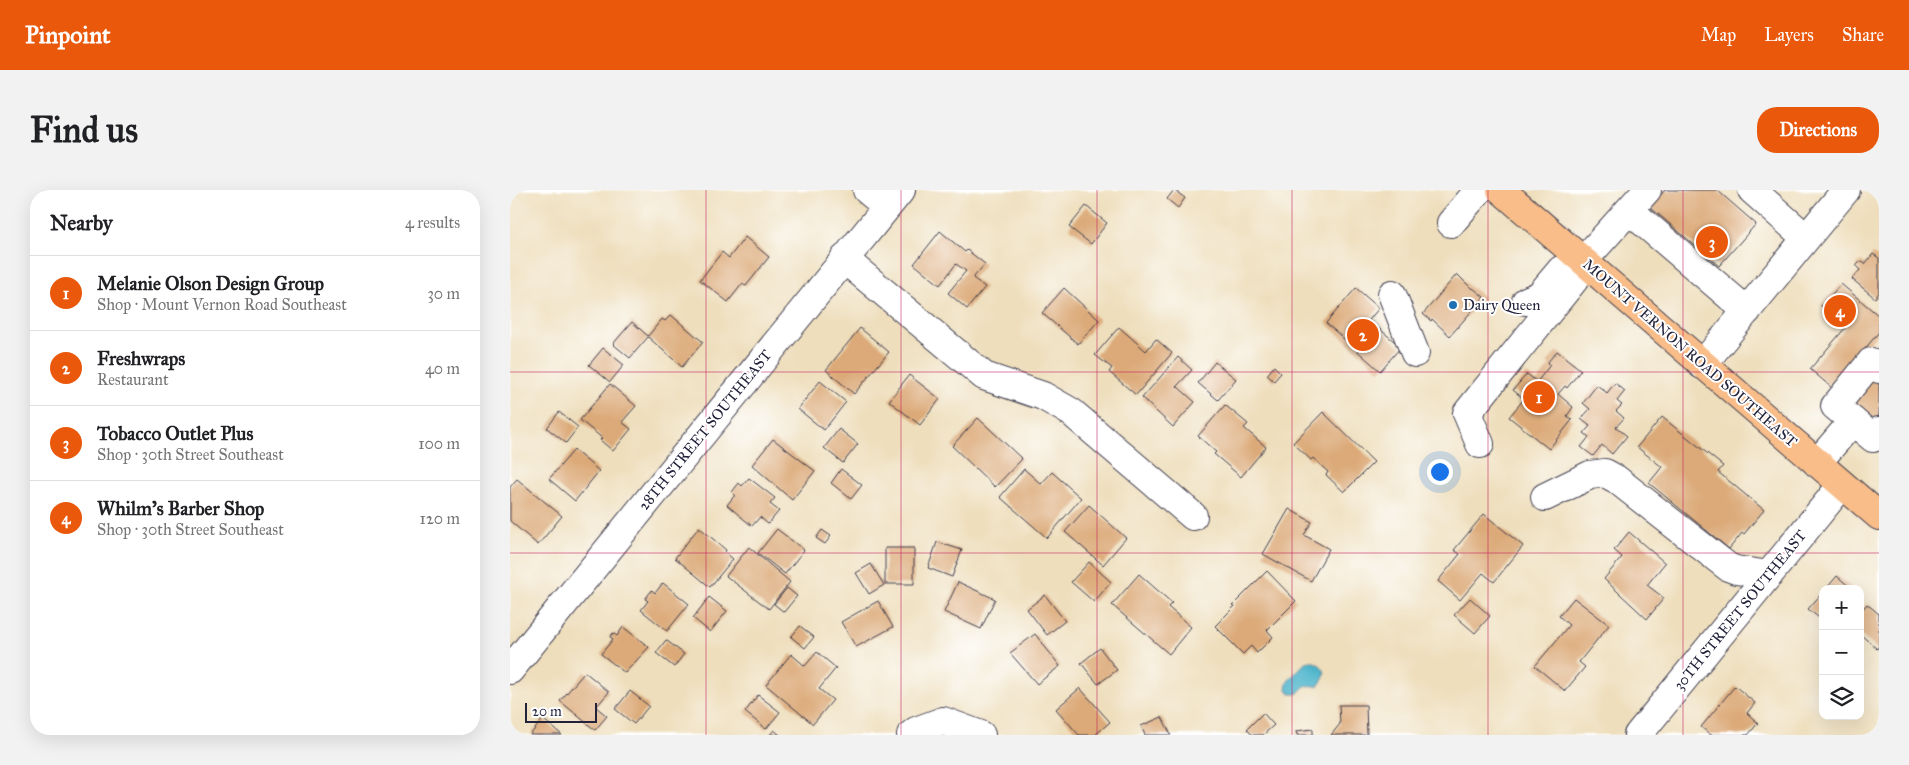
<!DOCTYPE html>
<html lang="en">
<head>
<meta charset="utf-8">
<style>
	body { margin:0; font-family:"IM FELL Great Primer",serif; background:#f2f2f2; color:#202124 }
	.controls { position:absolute; right:15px; bottom:15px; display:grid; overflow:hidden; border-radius:10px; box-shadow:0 5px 20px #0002 }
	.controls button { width:45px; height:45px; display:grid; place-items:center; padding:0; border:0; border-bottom:1px solid #e0e0e0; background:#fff; color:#202124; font:25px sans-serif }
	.scale { position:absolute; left:15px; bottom:12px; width:72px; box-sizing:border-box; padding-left:5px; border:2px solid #22223b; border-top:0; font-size:14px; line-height:18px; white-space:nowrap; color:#22223b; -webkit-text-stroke:4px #fff; paint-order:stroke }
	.you { position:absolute; left:929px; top:281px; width:18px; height:18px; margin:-12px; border:4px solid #fff; border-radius:50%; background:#1a73e8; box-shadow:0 0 0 8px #1a73e833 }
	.badge { display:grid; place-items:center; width:32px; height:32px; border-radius:50%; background:#ea580c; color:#fff; font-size:16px; font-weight:700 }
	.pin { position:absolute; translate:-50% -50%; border:2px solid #fff; box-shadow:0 1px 5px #0006 }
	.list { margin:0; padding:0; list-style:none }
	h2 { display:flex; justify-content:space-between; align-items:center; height:65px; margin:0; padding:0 20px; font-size:21px }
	h2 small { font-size:16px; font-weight:400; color:#757577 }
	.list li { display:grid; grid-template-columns:32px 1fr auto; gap:15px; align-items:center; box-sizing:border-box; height:75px; padding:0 20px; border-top:1px solid #e0e0e0 }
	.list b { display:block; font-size:19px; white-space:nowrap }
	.list p { margin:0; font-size:16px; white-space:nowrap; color:#757577 }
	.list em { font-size:16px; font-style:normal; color:#757577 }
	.icon { flex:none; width:28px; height:28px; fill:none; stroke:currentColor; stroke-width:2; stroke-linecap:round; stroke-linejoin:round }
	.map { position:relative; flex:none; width:1369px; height:545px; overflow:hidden; border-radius:20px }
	header { display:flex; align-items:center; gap:30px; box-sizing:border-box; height:70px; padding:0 25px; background:#ea580c; color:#fff }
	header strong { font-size:24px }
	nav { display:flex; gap:28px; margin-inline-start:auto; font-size:18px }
	.intro { display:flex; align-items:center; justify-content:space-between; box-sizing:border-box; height:120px; padding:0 30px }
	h1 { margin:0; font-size:35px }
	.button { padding:12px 22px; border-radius:20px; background:#ea580c; color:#fff; font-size:18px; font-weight:700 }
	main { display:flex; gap:30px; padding:0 30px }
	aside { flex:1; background:#fff; border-radius:20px; box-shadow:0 5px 20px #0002 }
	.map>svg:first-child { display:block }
	.water { fill:#4cb4ca; stroke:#376b82 }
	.building { fill:#dcaa79 }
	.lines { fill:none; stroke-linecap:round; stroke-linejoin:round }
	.minor-casing { stroke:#413e4e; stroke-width:30 }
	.major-casing { stroke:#413e4e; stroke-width:30 }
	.minor { stroke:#fff; stroke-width:28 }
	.major { stroke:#f8bd89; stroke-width:28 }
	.grid { fill:none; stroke:#c2185b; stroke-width:1; stroke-opacity:0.55 }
	.poi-dot { fill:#1f6fb2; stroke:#fff; stroke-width:2 }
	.labels { text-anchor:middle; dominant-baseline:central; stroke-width:4; stroke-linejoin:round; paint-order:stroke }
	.poi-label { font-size:15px; fill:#22223b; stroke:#fff; text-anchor:start }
	.street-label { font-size:15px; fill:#22223b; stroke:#fff }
</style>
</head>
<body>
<header>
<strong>Pinpoint</strong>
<nav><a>Map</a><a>Layers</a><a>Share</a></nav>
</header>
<div class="intro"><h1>Find us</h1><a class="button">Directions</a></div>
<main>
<aside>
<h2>Nearby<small>4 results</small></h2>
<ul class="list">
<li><span class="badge">1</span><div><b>Melanie Olson Design Group</b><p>Shop · Mount Vernon Road Southeast</p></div><em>30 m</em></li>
<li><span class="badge">2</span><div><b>Freshwraps</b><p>Restaurant</p></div><em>40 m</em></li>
<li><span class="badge">3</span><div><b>Tobacco Outlet Plus</b><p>Shop · 30th Street Southeast</p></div><em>100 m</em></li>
<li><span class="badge">4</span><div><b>Whilm's Barber Shop</b><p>Shop · 30th Street Southeast</p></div><em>120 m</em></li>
</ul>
</aside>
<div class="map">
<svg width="1369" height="545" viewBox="0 0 1369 545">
	<rect width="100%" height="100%" fill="#fff"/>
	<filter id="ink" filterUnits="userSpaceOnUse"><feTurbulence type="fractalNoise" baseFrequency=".02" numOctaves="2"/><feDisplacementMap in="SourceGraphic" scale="10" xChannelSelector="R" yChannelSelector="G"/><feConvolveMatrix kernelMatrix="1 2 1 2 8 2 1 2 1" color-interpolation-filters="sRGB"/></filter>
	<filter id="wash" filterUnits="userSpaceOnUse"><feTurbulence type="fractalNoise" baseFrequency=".0096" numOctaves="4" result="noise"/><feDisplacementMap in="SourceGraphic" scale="20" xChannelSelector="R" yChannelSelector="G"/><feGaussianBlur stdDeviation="1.12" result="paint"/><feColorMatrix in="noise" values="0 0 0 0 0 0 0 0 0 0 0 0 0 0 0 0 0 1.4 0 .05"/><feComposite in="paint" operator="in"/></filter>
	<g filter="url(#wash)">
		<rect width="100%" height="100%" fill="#eedebc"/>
		<path class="water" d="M801 471C816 476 819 484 808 496H795L787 504H780L776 497 778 491 796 472Z"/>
		<g id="blocks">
			<path class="building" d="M664 0 675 8 668 18 657 9Z
				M1155 0H1207L1246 34 1209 76 1140 17Z
				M576 16 597 33 581 54 559 37Z
				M430 41 455 62 457 60 475 74 463 88 475 97 457 119 438 103 456 81 446 74 430 95 404 74Z
				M235 47 259 67 236 96 232 94 218 112 190 90 212 62 219 68Z
				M1363 64 1369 68V103L1365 108 1342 89 1350 80 1346 76 1351 71 1355 74Z
				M947 84 962 99 963 98 974 107 940 146 922 129 921 131 913 124Z
				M1331 94 1369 126V142L1322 198 1300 179 1336 137 1311 116Z
				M554 98 589 130 568 154 532 123Z
				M846 98 869 118 859 130 891 157 870 181 816 133Z
				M161 125 193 152 172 177 138 147 120 168 103 154 122 132 138 146 152 129 155 131Z
				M609 137 636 161 646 149 662 163 626 205 599 182 602 178 585 165Z
				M350 138 379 162 344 204 316 180Z
				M93 158 114 175 100 192 79 175Z
				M1047 161 1071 180 1057 198 1055 196 1048 204 1063 217 1057 226 1062 230 1039 259 999 227 1014 209 1003 200 1017 184 1027 192 1040 175 1037 173Z
				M668 167 682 180 667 196 685 212 663 237 632 208Z
				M705 172 726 189 708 210 688 193Z
				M764 176 771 183 764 191 757 185Z
				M399 185 430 209 410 235 379 211Z
				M1359 186 1369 194V226L1365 231 1339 209Z
				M310 191 336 212 314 240 288 219Z
				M1105 193 1115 201 1107 211 1112 215 1106 221 1114 228 1106 237 1117 246 1102 264 1092 255 1083 266 1071 257 1079 247 1074 243 1080 236 1071 229 1080 219 1073 213 1087 195 1097 203Z
				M100 194 126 216 112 232 121 239 103 261 90 250 92 248 70 230Z
				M715 215 738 234 734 238 756 257 731 287 704 264 706 262 688 246Z
				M49 222 68 237 56 253 37 238Z
				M813 222 864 272 834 302 816 285 818 282 803 268 801 270 783 253Z
				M1152 227 1213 276 1208 282 1254 320 1234 344 1232 343 1219 359 1139 293 1152 277 1127 257Z
				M468 228 512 269 485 297 442 256Z
				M329 239 348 254 333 273 314 258Z
				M263 249 305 281 282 310 242 275Z
				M64 260 89 281 65 311 39 289Z
				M331 279 352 295 341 309 321 293Z
				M514 279 531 294 542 282 571 308 537 348 490 307Z
				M239 288 265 308 260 314 269 321 258 334 250 327 242 336 217 315 225 305 222 302 229 293 232 296Z
				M7 289 52 326 28 355 0 331V297Z
				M579 315 616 348 593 375 555 342Z
				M779 319 802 332 794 345 819 359 801 391 753 364Z
				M974 324 1013 356 984 392 973 383 950 410 928 391 950 364 944 360Z
				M189 337 216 360 215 362 223 369 200 397 165 368Z
				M267 339 294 360 275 384 248 363Z
				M312 340 321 346 315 354 306 348Z
				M1119 342 1155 373 1137 395 1154 408 1137 429 1094 389 1112 367 1104 360Z
				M427 352 452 360 442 387 418 378Z
				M239 357 280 392 259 419 216 386Z
				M375 358H404V394H375Z
				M579 372 601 392 584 412 561 392Z
				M361 374 374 395 359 404 346 383Z
				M757 381 786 411 757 440 763 447 747 463 741 456 733 464 705 436 725 416 723 415Z
				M629 384 662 413 658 417 681 437 659 464 602 415Z
				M1327 386 1342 399H1316Z
				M448 392 485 409 471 439 434 422Z
				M153 393 179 414 157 441 131 420 138 411 135 409 142 400 145 403Z
				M277 398 287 406 274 422 264 414Z
				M1313 402V431L1298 419Z
				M535 405 555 431 537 445 517 419Z
				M199 407 217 421 200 442 183 428Z
				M960 408 980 426 965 443 944 425Z
				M1064 408 1099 435 1069 472 1075 477 1055 501 1025 476 1059 435 1049 426Z
				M368 411 383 437 346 457 331 432Z
				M1357 414 1369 424V456L1367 459 1350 444V422Z
				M290 436 304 447 295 458 281 447Z
				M113 437 139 457 115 483 91 464 103 449 100 447 103 443 107 446Z
				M525 444 550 476 527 494 500 463Z
				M156 450 174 464 164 477 146 463Z
				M590 458 607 480 588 494 571 473Z
				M307 462 326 478 309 499 323 510 303 534 256 495 281 464 295 476Z
				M75 482 99 502 86 517 97 526 85 540 50 511Z
				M1225 496 1245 513 1237 523 1248 533 1238 545H1201L1191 537Z
				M570 498 600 532 585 545H569L546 519Z
				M120 501 139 516 124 534 105 519Z
				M248 505 270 522 256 539 235 522Z
				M829 515H856L857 545H821L830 534Z
				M753 523 764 535 753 545H742L737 539Z
				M652 527 661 545H635L631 536Z
				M33 529 52 545H20Z
				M803 539V545H787L786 541Z
				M264 540 270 545H260Z"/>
		</g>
	</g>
	<g filter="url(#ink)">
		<use href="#blocks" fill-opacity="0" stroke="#413e4e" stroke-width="1"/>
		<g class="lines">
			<defs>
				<path id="minor" d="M357 0 377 17
					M1242 0 1296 48
					M1119 20 1237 121
					M941 33 969 0
					M334 69 474 186 533 206 561 222 683 326
					M1073 71 1137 0
					M882 104 905 163
					M1016 111 1030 105 1051 80
					M1192 175 1336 0
					M1369 179 1361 172 1325 216 1363 248 1369 241
					M970 254 957 223 1077 74
					M1307 273 1343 231
					M1035 307 1080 285 1095 283 1106 289 1218 377 1226 380 1259 385
					M0 480 391 0
					M401 545 406 541 433 531 471 545
					M1128 545 1332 295"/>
				<path id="major" d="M991 0 1369 326"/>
			</defs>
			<use href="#minor" class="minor-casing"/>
			<use href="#major" class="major-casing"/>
			<use href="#minor" class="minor"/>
			<use href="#major" class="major"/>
		</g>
	</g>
	<path class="grid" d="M196 0V545M391 0V545M587 0V545M782 0V545M978 0V545M1173 0V545M0 182H1369M0 363H1369"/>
	<circle class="poi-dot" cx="943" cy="115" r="5"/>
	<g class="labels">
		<g class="poi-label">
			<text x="953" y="115">Dairy Queen</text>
		</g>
		<g class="street-label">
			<text transform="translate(1180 163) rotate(41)">MOUNT VERNON ROAD SOUTHEAST</text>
			<text transform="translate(195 240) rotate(-51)">28TH STREET SOUTHEAST</text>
			<text transform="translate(1230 420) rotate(-51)">30TH STREET SOUTHEAST</text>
		</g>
	</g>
</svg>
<div class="controls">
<button>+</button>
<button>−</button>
<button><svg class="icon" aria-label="layers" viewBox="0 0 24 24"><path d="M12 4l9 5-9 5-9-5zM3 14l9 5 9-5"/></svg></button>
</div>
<div class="scale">20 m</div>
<div class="you"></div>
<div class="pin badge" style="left:1029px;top:207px">1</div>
<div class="pin badge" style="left:853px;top:145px">2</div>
<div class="pin badge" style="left:1202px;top:52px">3</div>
<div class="pin badge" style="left:1330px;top:121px">4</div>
</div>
</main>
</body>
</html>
